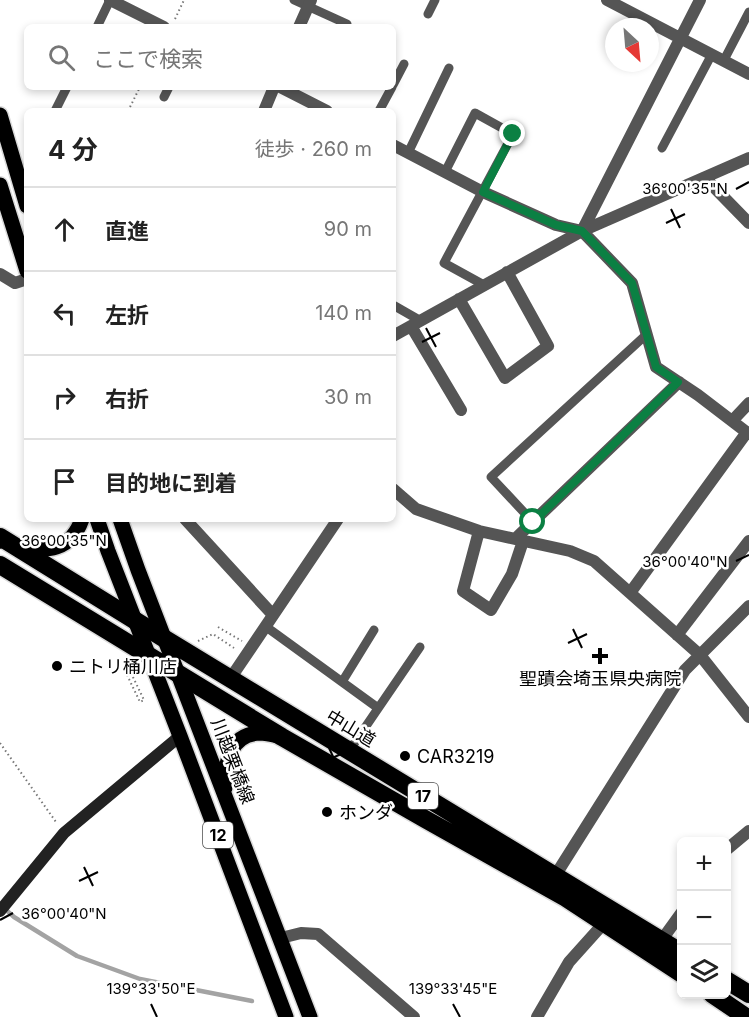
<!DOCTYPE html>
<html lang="ja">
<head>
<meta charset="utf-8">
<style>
	body { margin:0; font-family:Inter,"Noto Sans JP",sans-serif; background:#f6f6f6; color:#222 }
	.controls { position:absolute; right:18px; bottom:18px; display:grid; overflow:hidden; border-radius:9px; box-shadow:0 3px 9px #0003 }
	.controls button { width:54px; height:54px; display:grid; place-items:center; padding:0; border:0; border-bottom:2px solid #e0e0e0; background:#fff; color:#222; font:30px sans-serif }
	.compass { position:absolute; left:605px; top:18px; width:54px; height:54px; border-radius:50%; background:#fff; box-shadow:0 3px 9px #0003; rotate:154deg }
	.stop { position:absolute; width:18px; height:18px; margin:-14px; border:4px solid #0b8043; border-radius:50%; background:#fff }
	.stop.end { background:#0b8043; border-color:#fff; box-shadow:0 2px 6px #0008 }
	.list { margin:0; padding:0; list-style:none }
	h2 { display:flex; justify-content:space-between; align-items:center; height:78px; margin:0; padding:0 24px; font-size:26px }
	h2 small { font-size:20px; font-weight:400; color:#767676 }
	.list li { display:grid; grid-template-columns:39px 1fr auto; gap:18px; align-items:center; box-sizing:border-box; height:84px; padding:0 24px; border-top:2px solid #e0e0e0 }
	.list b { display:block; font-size:22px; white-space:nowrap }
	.list em { font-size:20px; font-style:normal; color:#767676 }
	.icon { flex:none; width:33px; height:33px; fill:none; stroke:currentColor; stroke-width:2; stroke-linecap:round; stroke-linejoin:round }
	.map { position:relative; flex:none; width:749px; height:1017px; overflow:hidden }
	.search { position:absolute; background:#fff; box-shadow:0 3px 9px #0003; left:24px; top:24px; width:372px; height:66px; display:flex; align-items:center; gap:15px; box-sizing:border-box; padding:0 21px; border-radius:9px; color:#767676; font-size:22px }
	.panel { position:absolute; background:#fff; box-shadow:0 3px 9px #0003; left:24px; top:108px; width:372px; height:414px; border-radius:9px }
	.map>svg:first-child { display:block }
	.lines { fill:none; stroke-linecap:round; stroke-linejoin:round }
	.stream { stroke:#a3a3a3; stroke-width:4.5 }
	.primary-casing { stroke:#dbdbdb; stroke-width:18 }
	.highway-casing { stroke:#dbdbdb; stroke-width:21 }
	.path { stroke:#777; stroke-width:2; stroke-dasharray:1.5 3; stroke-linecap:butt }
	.lane { stroke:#555; stroke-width:9 }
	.street { stroke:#555; stroke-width:12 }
	.secondary { stroke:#222; stroke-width:12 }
	.primary { stroke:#000; stroke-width:15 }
	.highway { stroke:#000; stroke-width:18 }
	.route { stroke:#0b8043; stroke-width:8 }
	.ticks { fill:none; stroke:#000; stroke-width:2 }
	.poi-dot { fill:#000; stroke:#fff; stroke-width:2 }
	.labels { text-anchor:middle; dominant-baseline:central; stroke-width:5; stroke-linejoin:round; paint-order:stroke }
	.shield { fill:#fff; stroke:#4c4c4c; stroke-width:1.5 }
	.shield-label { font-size:16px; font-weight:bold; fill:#000 }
	.poi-label { font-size:18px; fill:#000; stroke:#fff; text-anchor:start }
	.street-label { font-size:18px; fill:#000; stroke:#fff }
	.ticks-label { font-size:15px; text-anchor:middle; fill:#000; stroke:#fff; stroke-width:5; stroke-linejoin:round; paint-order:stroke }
</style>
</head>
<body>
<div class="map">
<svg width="749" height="1017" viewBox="0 0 749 1017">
	<rect width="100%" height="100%" fill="#fff"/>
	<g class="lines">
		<path class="stream" d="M5 909 14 917 77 956 140 979 252 1001"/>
		<defs>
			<path id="primary" d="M0 115 27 206
				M0 185 27 271
				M97 519 108 551 180 736 286 1017
				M120 519 138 570 310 1017
				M18 547C47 552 71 551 82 519
				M225 788C225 763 229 734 260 733 266 733 273 735 279 736"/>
			<path id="highway" d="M0 537 165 639 682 953
				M0 565 282 737 425 819 566 898 682 974
				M726 980 749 994
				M712 994 746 1017"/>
		</defs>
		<use href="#primary" class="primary-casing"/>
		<use href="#highway" class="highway-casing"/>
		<path class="path" d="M175 19 184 0
			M128 111 140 87
			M218 627 242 641
			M198 641 213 634 234 648
			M127 675 140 702 144 700 131 673 138 669
			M0 743 56 822"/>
		<path class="lane" d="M294 0 347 24
			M428 14 435 0
			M97 27 110 0
			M724 60 749 12
			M393 85 404 64
			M164 97 169 87
			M55 111 67 87
			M379 111 392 87
			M662 148 712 54
			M408 153 449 68
			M445 172 475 113 513 134 444 263 484 285
			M393 305 421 321
			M533 522 491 477 647 334
			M265 626 378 708
			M342 682 374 630
			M349 751 420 647"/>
		<path class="street" d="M110 0 164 27
			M607 0 749 74
			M299 27 311 0
			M280 87 327 111
			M264 111 274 87
			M393 145 483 192 556 225 582 231 632 283 656 367 698 395 749 434
			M705 178 749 223
			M582 231 700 0
			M0 274 15 283 27 279
			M459 299 505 378 548 346 507 272
			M411 326 461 410
			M393 336 582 231 749 158
			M732 421 749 403
			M393 489 416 509 479 531 570 551 594 561 700 655 749 717
			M185 519 273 615
			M479 531 463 591 491 610 512 574 523 541
			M515 539 679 382
			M630 593 747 432
			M677 635 749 541
			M230 679 338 519
			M726 850 749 831
			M555 876 685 670 749 606
			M281 938 301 933 318 934 414 1017
			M661 941 682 912
			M537 1017 569 962 604 923"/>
		<path class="secondary" d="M0 911 64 833 180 736"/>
		<use href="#primary" class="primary"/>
		<use href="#highway" class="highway"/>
	</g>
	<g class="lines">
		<path class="route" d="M513 134 483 192 556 225 582 231 632 283 656 367 678 382 533 522"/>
	</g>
	<path class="ticks" d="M736 189 749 182M671 209 680 228M666 223 685 214M426 328 436 347M422 342 440 333M0 548 13 541M736 561 749 555M573 629 582 648M568 643 587 634M329 748 338 767M324 762 343 753M84 867 93 886M79 881 98 872M0 920 13 913M151 1004 157 1017M453 1004 460 1017"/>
	<g class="poi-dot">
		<path d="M597 647h6v6h6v6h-6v6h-6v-6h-6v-6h6z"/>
		<circle cx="57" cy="666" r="6"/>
		<circle cx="405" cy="756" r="6"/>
		<circle cx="327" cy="812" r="6"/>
	</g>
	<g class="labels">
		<g class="shield">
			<rect x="408" y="783" width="30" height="26" rx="4.5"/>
			<rect x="203" y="822" width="30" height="26" rx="4.5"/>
		</g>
		<g class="shield-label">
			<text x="423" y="796">17</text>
			<text x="218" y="835">12</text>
		</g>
		<g class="poi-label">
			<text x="69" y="666">ニトリ桶川店</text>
			<text x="600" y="678" text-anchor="middle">聖蹟会埼玉県央病院</text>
			<text x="417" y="756">CAR3219</text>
			<text x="339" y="812">ホンダ</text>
		</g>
		<g class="street-label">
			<text transform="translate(351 728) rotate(31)">中山道</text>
			<text transform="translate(233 761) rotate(69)">川越栗橋線</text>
		</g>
	</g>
	<g class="ticks-label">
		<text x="685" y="194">36°00'35"N</text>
		<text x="64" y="546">36°00'35"N</text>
		<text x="685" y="567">36°00'40"N</text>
		<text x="64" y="919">36°00'40"N</text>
		<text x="151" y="994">139°33'50"E</text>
		<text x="453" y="994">139°33'45"E</text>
	</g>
</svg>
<div class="controls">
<button>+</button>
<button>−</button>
<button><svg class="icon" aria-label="layers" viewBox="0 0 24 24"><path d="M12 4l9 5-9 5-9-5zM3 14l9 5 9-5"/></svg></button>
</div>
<svg class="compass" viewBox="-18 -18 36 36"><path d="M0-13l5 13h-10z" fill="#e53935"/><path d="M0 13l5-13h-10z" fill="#767676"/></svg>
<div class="stop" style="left:533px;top:522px"></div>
<div class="stop end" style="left:513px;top:134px"></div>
<div class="search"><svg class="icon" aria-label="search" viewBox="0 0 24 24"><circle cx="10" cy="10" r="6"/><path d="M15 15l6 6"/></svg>ここで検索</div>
<section class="panel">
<h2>4 分<small>徒歩 · 260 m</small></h2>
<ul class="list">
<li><svg class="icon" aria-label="ahead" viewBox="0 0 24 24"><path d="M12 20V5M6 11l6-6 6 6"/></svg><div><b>直進</b></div><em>90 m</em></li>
<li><svg class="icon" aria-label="left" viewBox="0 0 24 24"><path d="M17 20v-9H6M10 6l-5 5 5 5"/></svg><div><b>左折</b></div><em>140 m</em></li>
<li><svg class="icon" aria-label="right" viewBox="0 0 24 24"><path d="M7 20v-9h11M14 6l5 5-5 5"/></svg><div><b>右折</b></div><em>30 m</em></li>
<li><svg class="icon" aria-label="arrive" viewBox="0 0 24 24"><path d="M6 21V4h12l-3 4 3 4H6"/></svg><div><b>目的地に到着</b></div></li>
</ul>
</section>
</div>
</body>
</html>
